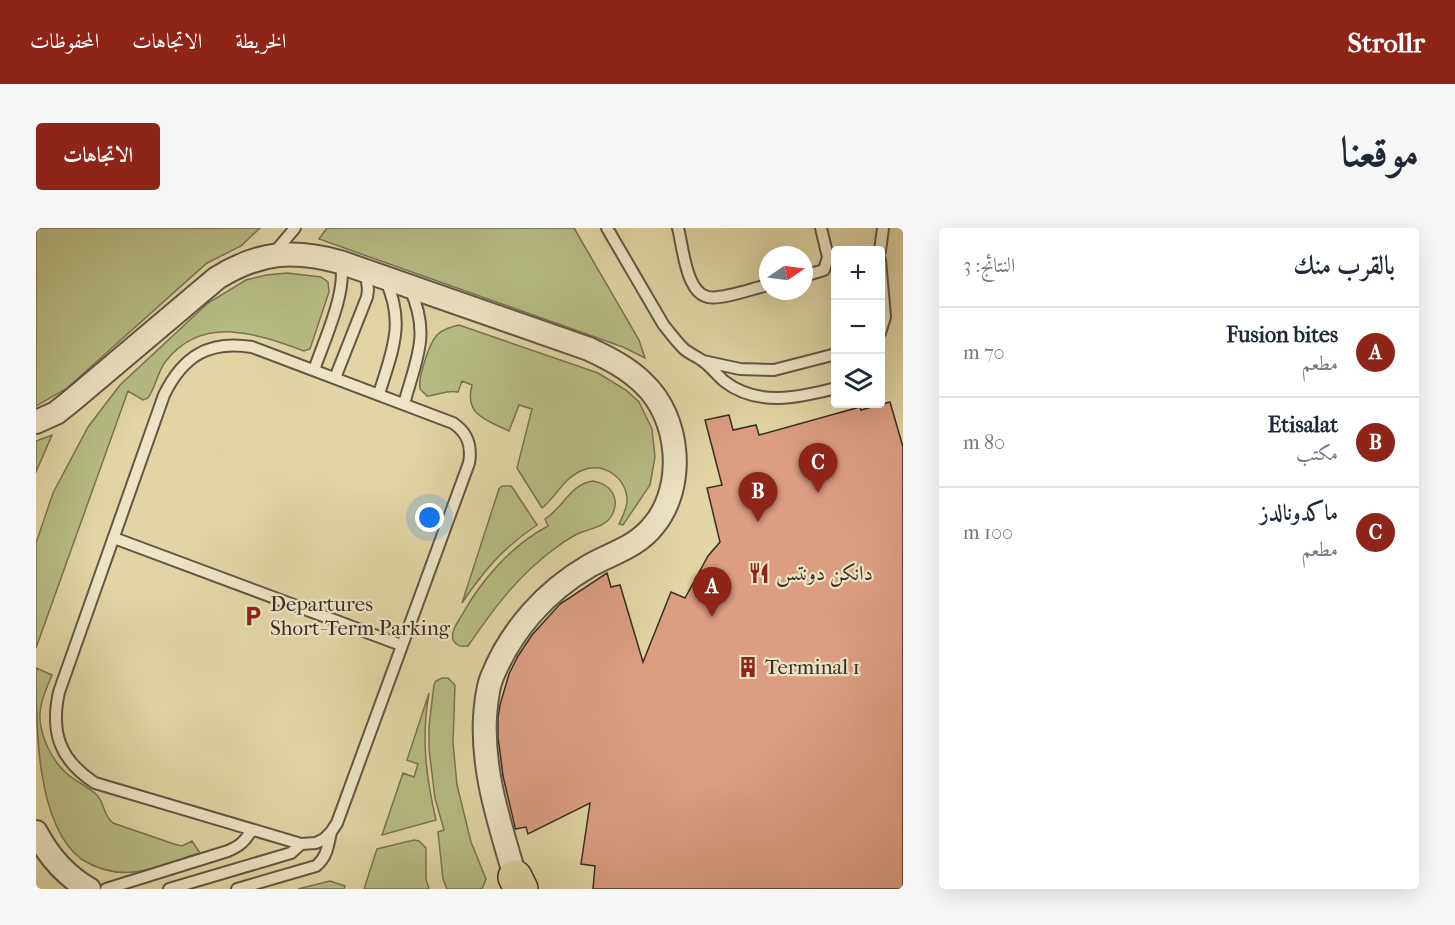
<!DOCTYPE html>
<html lang="ar">
<head>
<meta charset="utf-8">
<style>
	body { margin:0; font-family:"IM FELL French Canon",Amiri,serif; background:#f6f6f7; color:#1f2937; direction:rtl }
	.controls { position:absolute; right:18px; top:18px; display:grid; overflow:hidden; border-radius:6px; box-shadow:0 6px 24px #0002 }
	.controls button { width:54px; height:54px; display:grid; place-items:center; padding:0; border:0; border-bottom:2px solid #e0e1e3; background:#fff; color:#1f2937; font:30px sans-serif }
	.compass { position:absolute; left:723px; top:18px; width:54px; height:54px; border-radius:50%; background:#fff; box-shadow:0 6px 24px #0002; rotate:77deg }
	.you { position:absolute; left:394px; top:290px; width:21px; height:21px; margin:-15px; border:4px solid #fff; border-radius:50%; background:#1a73e8; box-shadow:0 0 0 9px #1a73e833 }
	.badge { display:grid; place-items:center; width:39px; height:39px; border-radius:50%; background:#8f2418; color:#fff; font-size:20px; font-weight:700 }
	.pin { position:absolute; translate:-50% -50px; filter:drop-shadow(0 2px 3px #0008) }
	.pin::after { content:''; position:absolute; top:32px; width:21px; height:18px; background:inherit; clip-path:polygon(0 0,100% 0,50% 100%) }
	.list { margin:0; padding:0; list-style:none }
	h2 { display:flex; justify-content:space-between; align-items:center; height:78px; margin:0; padding:0 24px; font-size:26px }
	h2 small { font-size:20px; font-weight:400; color:#747a83 }
	.list li { display:grid; grid-template-columns:39px 1fr auto; gap:18px; align-items:center; box-sizing:border-box; height:90px; padding:0 24px; border-top:2px solid #e0e1e3 }
	.list b { display:block; font-size:22px; white-space:nowrap }
	.list p { margin:0; font-size:20px; white-space:nowrap; color:#747a83 }
	.list em { font-size:20px; font-style:normal; color:#747a83 }
	.icon { flex:none; width:33px; height:33px; fill:none; stroke:currentColor; stroke-width:2; stroke-linecap:round; stroke-linejoin:round }
	.map { position:relative; flex:none; width:867px; height:661px; overflow:hidden; direction:ltr; border-radius:6px }
	header { display:flex; align-items:center; gap:36px; box-sizing:border-box; height:84px; padding:0 30px; background:#8f2418; color:#fff }
	header strong { font-size:28px }
	nav { display:flex; gap:33px; margin-inline-start:auto; font-size:21px }
	.intro { display:flex; align-items:center; justify-content:space-between; box-sizing:border-box; height:144px; padding:0 36px }
	h1 { margin:0; font-size:42px }
	.button { padding:15px 27px; border-radius:6px; background:#8f2418; color:#fff; font-size:21px; font-weight:700 }
	main { display:flex; gap:36px; padding:0 36px }
	aside { flex:1; background:#fff; border-radius:6px; box-shadow:0 6px 24px #0002 }
	.map>svg:first-child { display:block }
	.green { fill:#b6bc84; stroke:#767454; stroke-width:1.5 }
	.building { fill:#dc9d83; stroke:#372d23; stroke-width:1.5 }
	.lines { fill:none; stroke-linecap:round; stroke-linejoin:round }
	.lane-casing { stroke:#625744; stroke-width:14 }
	.street-casing { stroke:#625744; stroke-width:26 }
	.highway-casing { stroke:#372d23; stroke-width:36 }
	.lane { stroke:#ece4c4; stroke-width:10 }
	.street { stroke:#ece4c4; stroke-width:22 }
	.highway { stroke:#e1d5a5; stroke-width:33 }
	.labels { text-anchor:middle; dominant-baseline:central; stroke-width:4.5; stroke-linejoin:round; paint-order:stroke }
	.poi-label { font-size:21px; fill:#372d23; stroke:#ece4c4; text-anchor:start }
</style>
</head>
<body>
<header>
<strong>Strollr</strong>
<nav><a>الخريطة</a><a>الاتجاهات</a><a>المحفوظات</a></nav>
</header>
<div class="intro"><h1>موقعنا</h1><a class="button">الاتجاهات</a></div>
<main>
<aside>
<h2>بالقرب منك<small>النتائج: 3</small></h2>
<ul class="list">
<li><span class="badge">A</span><div><b>Fusion bites</b><p>مطعم</p></div><em>70 m</em></li>
<li><span class="badge">B</span><div><b>Etisalat</b><p>مكتب</p></div><em>80 m</em></li>
<li><span class="badge">C</span><div><b>ماكدونالدز</b><p>مطعم</p></div><em>100 m</em></li>
</ul>
</aside>
<div class="map">
<svg width="867" height="661" viewBox="0 0 867 661">
	<rect width="100%" height="100%" fill="#e1d5a5"/>
	<filter id="stains"><feTurbulence type="fractalNoise" baseFrequency=".00333" numOctaves="4"/><feColorMatrix values="0 0 0 0 .2 0 0 0 0 .09 0 0 0 0 .02 0 0 0 .5 -.17"/></filter>
	<radialGradient id="worn" r=".72"><stop offset=".6" stop-color="#630" stop-opacity="0"/><stop offset="1" stop-color="#630" stop-opacity=".3"/></radialGradient>
	<path class="green" d="M0 0H224L205 18 171 35 30 161 0 178Z
		M291 0H538L603 112 609 130 587 119 283 11Z
		M251 45 285 49 292 54 293 64 274 121 268 123C222 106 167 86 130 133 121 144 120 159 112 170L107 172 92 163 0 420V315L17 265 52 199 84 157 172 75 210 52 230 47Z
		M423 97 562 145 590 162 603 174 616 201 619 229 614 257 587 297 583 296C586 290 590 282 591 274 592 251 568 233 547 242 527 250 521 268 506 280L481 240 496 181 483 177 473 203C450 192 428 187 436 157L426 153 422 164C411 161 402 168 391 168L384 161C382 149 393 116 401 107 407 101 415 99 423 97Z
		M16 207 0 244V245V213Z
		M557 253C574 256 585 269 576 287 570 299 553 301 541 306 534 310 527 314 521 319 483 346 458 380 432 418 424 419 421 418 417 412 415 403 421 395 426 387 446 351 476 317 512 298L509 291C528 279 534 256 557 253Z
		M466 258H475L478 262 501 297C468 319 448 342 426 375L463 261Z
		M0 440 16 447C12 457 7 467 5 478 0 501 14 530 30 545 40 554 52 558 61 567 69 576 67 587 77 595L138 616 146 618 156 613 164 625C143 631 120 642 98 644 80 646 61 641 45 631 0 596 0 498 0 440Z
		M406 450H412L419 457 417 515 421 557 435 614 450 651 446 661H411L407 651 402 604 408 602 399 570 393 521V498L398 457 400 453Z
		M393 465C385 509 390 549 400 592L346 607 367 545 378 549 382 536 371 532Z
		M378 612 383 613 390 620V651L393 661H328L341 621Z
		M294 653 309 658 308 661H262Z"/>
	<path class="building" d="M854 174 867 219V661H557L559 638 545 636 554 575 492 606 490 599 479 601V599L467 548 462 509V490L464 477 473 446 482 428 496 407 524 376 571 345 575 359 584 357 607 434 635 364 649 370 672 328 684 314 671 260 686 257 669 192 693 187 697 202 720 197 723 207 824 179 825 182Z"/>
	<g class="lines">
		<defs>
			<path id="lane" d="M571 0 627 96C634 105 640 113 648 121 654 126 662 129 668 134 675 139 681 147 688 153 721 179 762 170 800 160
				M642 0C647 19 650 65 672 69 686 72 718 60 732 57
				M844 23 847 0
				M238 25 259 0
				M844 32 849 89 844 105
				M768 48 788 42 792 29 785 0
				M667 133 704 141 738 142 800 126
				M278 142C287 115 313 60 304 34
				M299 150 331 69 332 62 330 44
				M343 166C356 123 370 95 349 51
				M368 176C380 131 395 107 374 61
				M78 310 365 417
				M70 661 192 623C204 618 209 613 215 603
				M133 661 255 625 265 616 280 615 288 611 295 604 301 595 433 235C436 218 432 205 417 195L216 119C173 112 147 128 128 167L23 464C14 505 24 532 59 555L265 616
				M201 661 280 638C291 629 292 618 295 604"/>
			<path id="street" d="M0 194 20 185 34 174 181 50C223 24 257 21 304 34L553 121C572 130 592 140 607 155 644 189 650 258 618 297 601 319 576 325 553 338 510 363 475 402 456 449 451 461 450 476 449 489 446 545 464 596 479 649V661
				M0 604C12 627 30 648 53 661"/>
			<path id="highway" d="M479 649 485 661"/>
		</defs>
		<use href="#lane" class="lane-casing"/>
		<use href="#street" class="street-casing"/>
		<use href="#highway" class="highway-casing"/>
		<use href="#lane" class="lane"/>
		<use href="#street" class="street"/>
		<use href="#highway" class="highway"/>
	</g>
	<defs>
		<symbol id="restaurant-bare" viewBox="-9 -9 18 18"><path d="M-5-6h1v4h1v-4h1v4h1v-4h1v5L-1.5 .5V6h-2V.5L-5-1ZM5-6V6H3V1.5H1.5Q1.5-4 5-6Z" fill="#8f2418" stroke="#ece4c4" stroke-width="2.5" paint-order="stroke"/></symbol>
		<symbol id="parking-bare" viewBox="-9 -9 18 18"><path d="M-3.5-5.5H1a3.5 3.5 0 0 1 0 7H-1V5.5H-3.5ZM-1-3.4V-.6H.8a1.4 1.4 0 0 0 0-2.8Z" fill="#8f2418" stroke="#ece4c4" stroke-width="2.5" paint-order="stroke"/></symbol>
		<symbol id="building-bare" viewBox="-9 -9 18 18"><path d="M-4-6H4V6H1V3H-1V6H-4ZM-2.5-4.3h1.7v1.8h-1.7ZM.8-4.3h1.7v1.8H.8ZM-2.5-1h1.7V.8h-1.7ZM.8-1h1.7V.8H.8Z" fill="#8f2418" stroke="#ece4c4" stroke-width="2.5" paint-order="stroke"/></symbol>
	</defs>
	<g fill-rule="evenodd">
		<use href="#restaurant-bare" x="708" y="330" width="30" height="30"/>
		<use href="#parking-bare" x="202" y="373" width="30" height="30"/>
		<use href="#building-bare" x="697" y="424" width="30" height="30"/>
	</g>
	<g class="labels">
		<g class="poi-label">
			<text x="740" y="345">دانكن دونتس</text>
			<text x="234" y="376">Departures<tspan x="234" dy="24">Short-Term Parking</tspan></text>
			<text x="729" y="439">Terminal 1</text>
		</g>
	</g>
	<rect width="100%" height="100%" filter="url(#stains)"/>
	<rect width="100%" height="100%" fill="url(#worn)"/>
</svg>
<div class="controls">
<button>+</button>
<button>−</button>
<button><svg class="icon" aria-label="layers" viewBox="0 0 24 24"><path d="M12 4l9 5-9 5-9-5zM3 14l9 5 9-5"/></svg></button>
</div>
<svg class="compass" viewBox="-18 -18 36 36"><path d="M0-13l5 13h-10z" fill="#e53935"/><path d="M0 13l5-13h-10z" fill="#747a83"/></svg>
<div class="you"></div>
<div class="pin badge" style="left:676px;top:389px">A</div>
<div class="pin badge" style="left:722px;top:294px">B</div>
<div class="pin badge" style="left:782px;top:265px">C</div>
</div>
</main>
</body>
</html>
